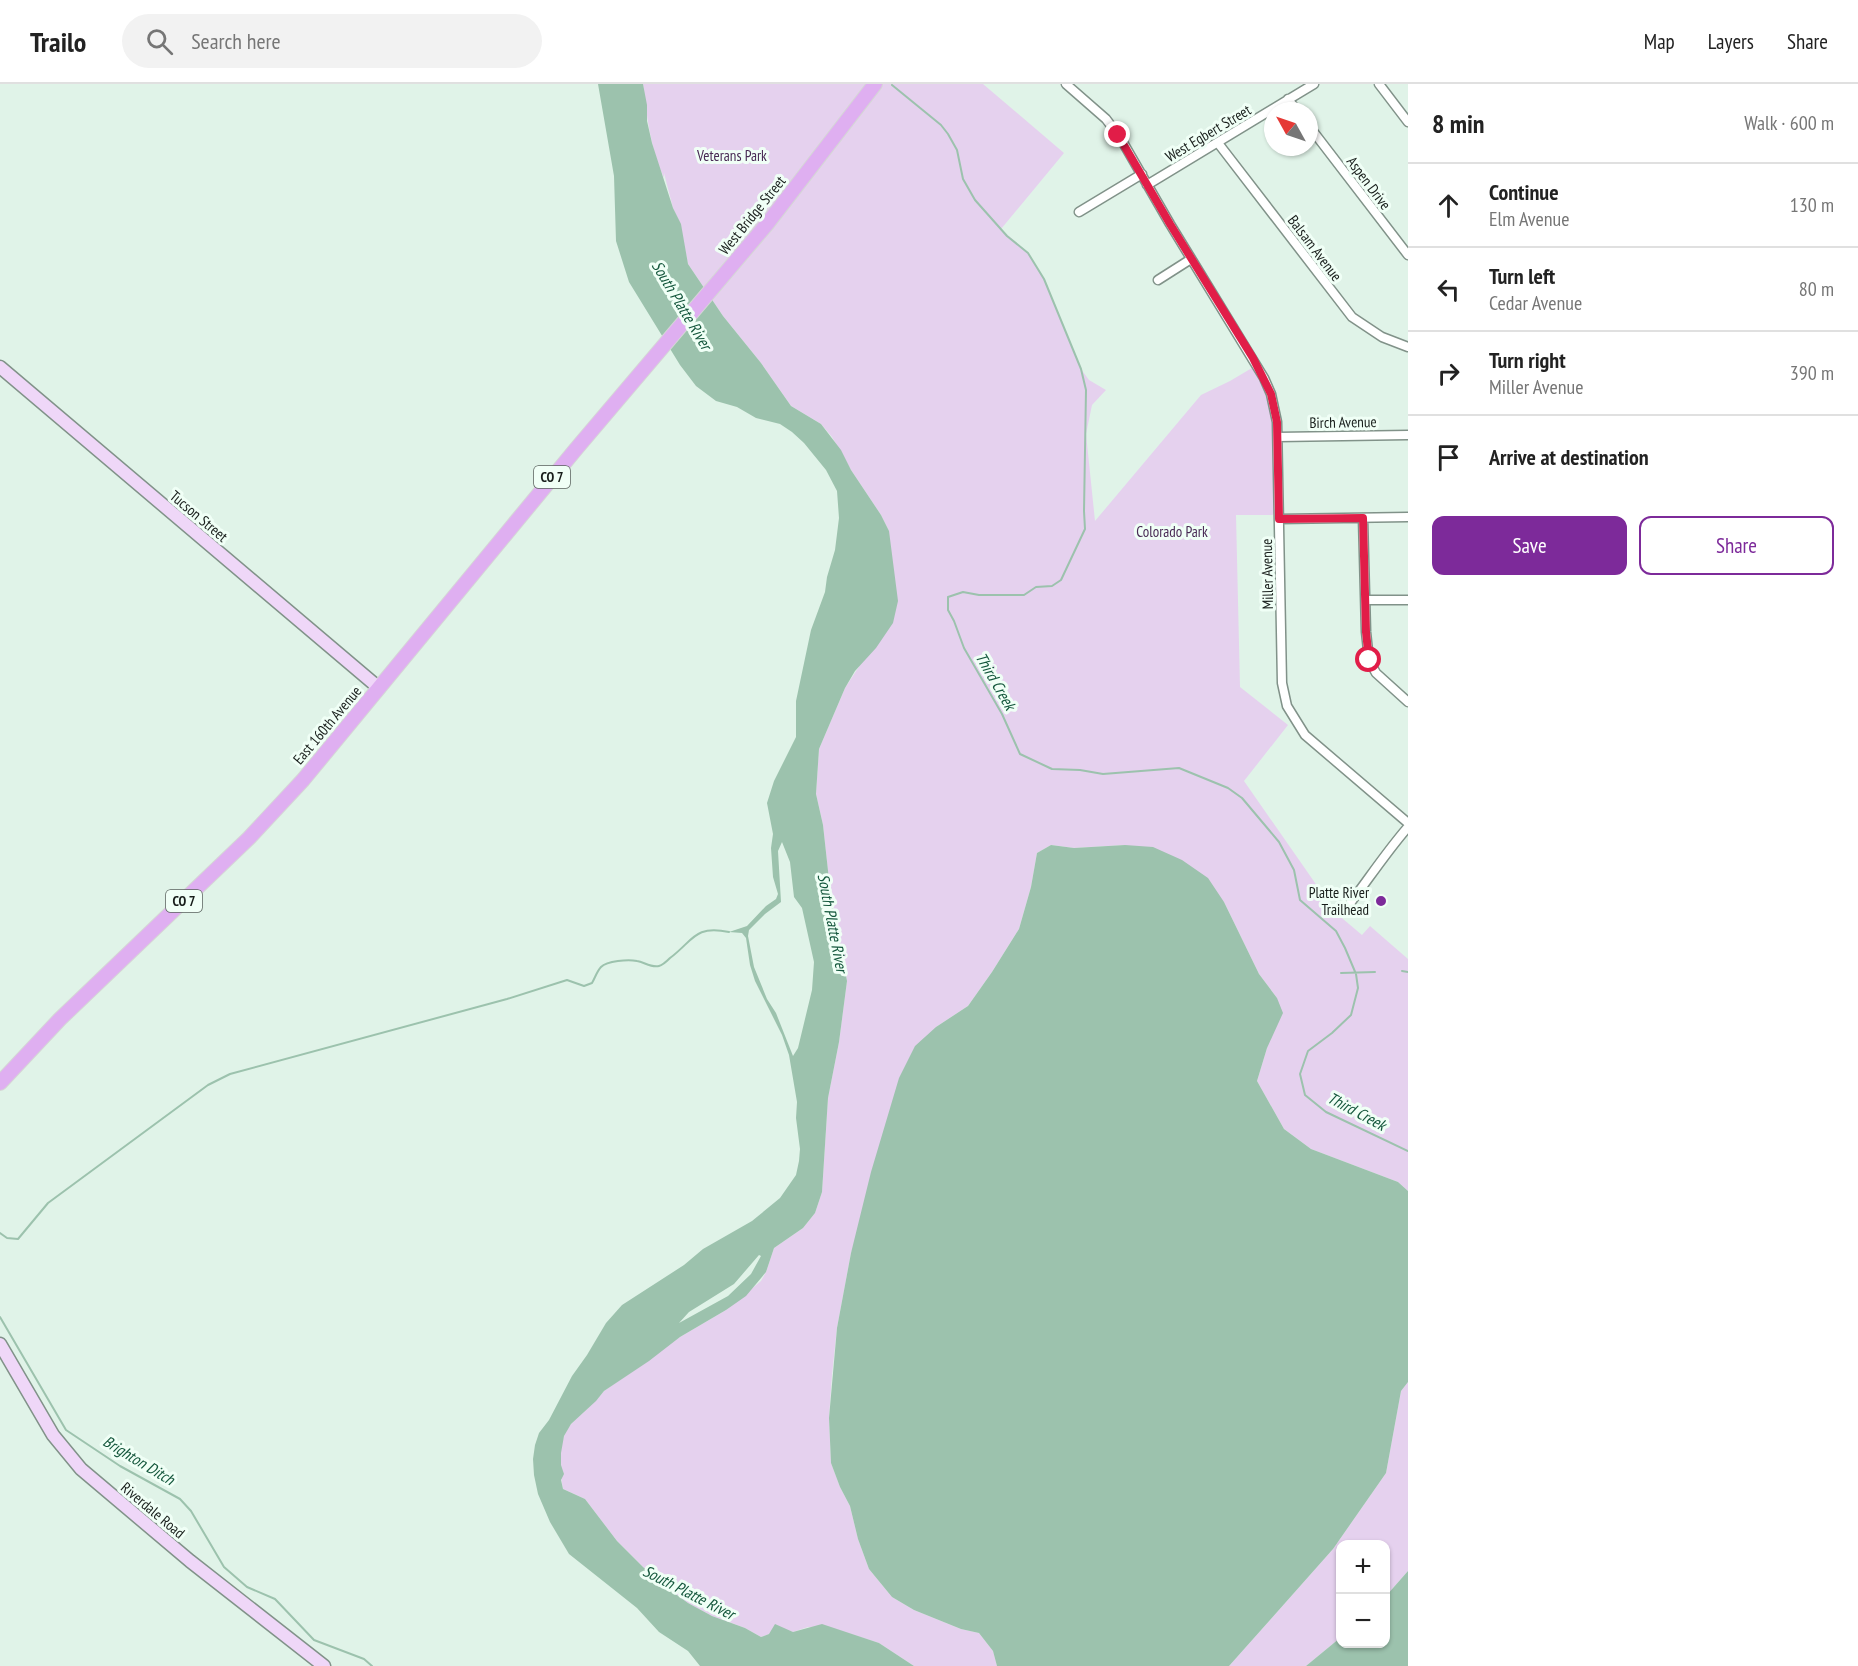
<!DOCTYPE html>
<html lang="en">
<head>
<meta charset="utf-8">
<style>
	body { margin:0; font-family:"PT Sans Narrow",sans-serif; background:#f2f2f2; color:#222 }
	.controls { position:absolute; right:18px; bottom:18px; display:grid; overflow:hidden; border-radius:12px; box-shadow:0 2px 4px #0004 }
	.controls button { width:54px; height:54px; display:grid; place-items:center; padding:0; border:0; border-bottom:2px solid #e0e0e0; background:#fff; color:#222; font:30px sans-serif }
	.compass { position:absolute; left:1264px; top:18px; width:54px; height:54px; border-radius:50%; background:#fff; box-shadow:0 2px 4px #0004; rotate:310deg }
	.stop { position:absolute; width:18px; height:18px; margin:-14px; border:4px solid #e11d48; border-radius:50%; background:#fff }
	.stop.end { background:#e11d48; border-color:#fff; box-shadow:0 2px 6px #0008 }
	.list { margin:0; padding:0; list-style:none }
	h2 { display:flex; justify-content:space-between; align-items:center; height:78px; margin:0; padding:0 24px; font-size:26px }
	h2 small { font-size:20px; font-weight:400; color:#767676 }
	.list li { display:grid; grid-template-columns:39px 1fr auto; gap:18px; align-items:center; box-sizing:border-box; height:84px; padding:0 24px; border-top:2px solid #e0e0e0 }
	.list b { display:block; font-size:22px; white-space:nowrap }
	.list p { margin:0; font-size:20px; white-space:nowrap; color:#767676 }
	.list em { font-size:20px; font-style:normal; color:#767676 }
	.actions { display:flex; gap:12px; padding:18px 24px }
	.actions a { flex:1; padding:14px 0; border:2px solid #7d2a9a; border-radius:12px; text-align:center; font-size:21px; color:#7d2a9a }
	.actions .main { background:#7d2a9a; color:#fff }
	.icon { flex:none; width:33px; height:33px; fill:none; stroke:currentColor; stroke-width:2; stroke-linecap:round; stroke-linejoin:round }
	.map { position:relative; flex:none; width:1408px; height:1582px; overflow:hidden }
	header { display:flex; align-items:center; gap:36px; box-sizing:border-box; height:84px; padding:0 30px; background:#fff; border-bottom:2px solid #e0e0e0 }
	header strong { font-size:28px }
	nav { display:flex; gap:33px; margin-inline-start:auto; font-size:21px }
	.search { width:420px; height:54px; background:#f2f2f2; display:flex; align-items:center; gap:15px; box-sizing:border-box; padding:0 21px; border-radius:33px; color:#767676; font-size:22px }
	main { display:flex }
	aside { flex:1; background:#fff }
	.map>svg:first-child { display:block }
	.green { fill:#e5d1ee }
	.water { fill:#9cc2ad; fill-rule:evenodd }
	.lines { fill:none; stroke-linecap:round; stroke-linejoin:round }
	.stream { stroke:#9cc2ad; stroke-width:2 }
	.street-casing { stroke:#819289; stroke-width:11 }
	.secondary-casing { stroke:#819289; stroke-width:15 }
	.primary-casing { stroke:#d5d6d6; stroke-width:16 }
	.street { stroke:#fff; stroke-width:8 }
	.secondary { stroke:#efd7f8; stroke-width:12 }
	.primary { stroke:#dfaff1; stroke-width:14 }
	.route { stroke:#e11d48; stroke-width:8 }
	.poi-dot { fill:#7d2a9a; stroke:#f0fff6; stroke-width:2 }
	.labels { text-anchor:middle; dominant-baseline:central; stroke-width:6; stroke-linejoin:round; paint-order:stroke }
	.shield { fill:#f0fff6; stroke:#59625d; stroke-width:1.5 }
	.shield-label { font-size:14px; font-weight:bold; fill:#181e1b }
	.street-label { font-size:15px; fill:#181e1b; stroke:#f0fff6 }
	.park-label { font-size:15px; fill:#482954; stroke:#f0fff6 }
	.poi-label { font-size:15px; fill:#181e1b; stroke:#f0fff6; text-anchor:end }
	.water-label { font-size:16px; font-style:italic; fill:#14573c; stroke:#f0fff6 }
</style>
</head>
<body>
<header>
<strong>Trailo</strong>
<div class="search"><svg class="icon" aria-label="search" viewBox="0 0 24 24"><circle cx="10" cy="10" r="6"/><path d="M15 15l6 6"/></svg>Search here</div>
<nav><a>Map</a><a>Layers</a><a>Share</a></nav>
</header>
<main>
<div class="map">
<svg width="1408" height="1582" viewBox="0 0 1408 1582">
	<rect width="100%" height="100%" fill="#e0f3e8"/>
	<path class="green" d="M643 0H983L1064 69 1001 145 1028 169 1044 195 1081 285 1089 296 1106 306 1092 321 1086 350 1095 437 1201 311 1230 297 1257 281 1271 310 1279 428 1272 431H1236L1240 603 1288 641 1244 697 1336 829 1362 851 1370 842 1408 875V1107L1398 1098 1311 1065 1284 1045 1257 997 1267 964 1277 914 1259 890 1224 818 1125 761 1074 764 1051 761 1037 769 1031 803 1019 845 992 888 968 922 936 943 851 1169 837 1244 832 1291 829 1334 831 1379 840 1403 850 1422 858 1455 869 1485 892 1513 914 1526 961 1545 979 1549 993 1567 997 1582H914L879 1559 835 1545 808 1543 793 1548 783 1545 761 1553 745 1544 712 1532 688 1519 670 1506 643 1483 617 1457 585 1415 563 1405C559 1386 557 1356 571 1340 582 1329 594 1320 604 1307L680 1253 726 1226 761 1197 766 1188 774 1164 803 1144 815 1129 822 1108 828 1014 839 958 847 897 831 814 823 741 816 710 819 665 845 604 862 578 889 447 881 431 851 386 832 353 821 340 791 322 761 279 723 232 688 180 680 140 673 124 664 89V94C650 64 647 32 643 0Z
		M1408 1298V1487L1386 1512V1460H1340V1554L1306 1582H1229L1333 1465 1386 1389 1401 1307Z"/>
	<path class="water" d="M598 0H643L647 21V37L652 59 673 124 681 140 688 180 723 232 761 279 791 322 821 340 841 366 851 386 881 431 889 447 898 517 893 539 876 564 855 587 845 604 819 665 816 710 823 741 831 814 847 897 839 958 828 1014 822 1108 815 1129 803 1144 774 1164 766 1188 746 1212 726 1226 680 1253 649 1277 604 1307 596 1317 571 1340 564 1352 561 1369V1381L564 1390 561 1396 563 1405 585 1415 617 1457 643 1483 670 1506 688 1519 712 1532 745 1544 761 1553 769 1550 775 1540 793 1548 822 1540 879 1559 914 1582H700L688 1567 659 1548 637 1524 569 1470 550 1438 538 1410 534 1391 533 1375 535 1361 539 1349 549 1336 572 1292 587 1271 606 1239 622 1221 684 1181 703 1165 752 1137 780 1114 796 1091 799 1077 800 1065 796 1034 797 1018 789 971 782 951 755 897 750 881 746 854 742 849 729 848 747 842 766 822 776 815 778 810 773 793 771 764 773 750 767 719 774 697 796 653V617L811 546 825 508 827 493 835 466 839 434 837 407 826 386 804 359 792 348 780 340 756 334 737 323 716 317 696 302 680 281 629 198 616 157 614 92ZM782 758 790 778 794 813 802 824 814 878 812 906 798 964 793 972 776 929 767 915 754 883 748 852 749 846 765 830 781 818 778 767ZM759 1171 761 1172 751 1190 728 1212 679 1239 689 1228 734 1200Z
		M1051 761 1074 764 1125 761 1153 763 1182 776 1208 794 1224 818 1259 890 1277 914 1283 929 1267 964 1257 997 1284 1045 1311 1065 1398 1098 1408 1107V1298L1401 1307 1386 1389 1333 1465 1229 1582H997L993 1567 979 1549 961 1545 914 1526 892 1513 869 1485 858 1455 850 1422 840 1403 831 1379 829 1334 837 1244 851 1169 871 1088 899 994 915 962 936 943 968 922 992 888 1019 845 1031 803 1037 769Z
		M1408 1487V1582H1306L1340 1554V1560H1386V1512Z"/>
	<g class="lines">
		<path class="stream" d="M892 1 941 41 948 50 957 66 963 95 975 116 1007 152 1028 169 1044 195 1081 285 1086 306 1084 427 1085 445 1061 496 1052 502 1036 503 1024 511H979L963 508 948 513V526L954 537 964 564 1002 630 1020 670 1052 685 1080 686 1103 690 1179 684 1228 704 1242 714 1279 758 1294 786 1300 816 1336 847 1345 864 1356 890 1358 904 1351 931 1332 949 1308 967 1300 990 1305 1011 1326 1028 1408 1067
			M1402 887 1408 888
			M1341 889 1375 888
			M0 1149 7 1154 18 1155 48 1119 208 1001 230 990 507 915 567 896 584 902 592 899C595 894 597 887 601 883 607 877 628 875 637 877 644 878 651 884 659 882 663 881 667 877 670 874 694 856 694 841 729 848
			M0 1233 66 1346 120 1382 180 1415 191 1427 224 1483 247 1503 275 1515 314 1556 364 1575 372 1582"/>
		<defs>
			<path id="street" d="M1066 0 1106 35 1121 55 1170 140 1264 294 1271 310 1277 338 1282 599 1287 622 1305 651 1408 739
				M1379 0 1408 38
				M1288 15 1297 27
				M1309 42 1408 171
				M1218 59 1352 233 1382 253 1408 263
				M1147 101 1314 0
				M1079 128 1142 90
				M1158 196 1191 175
				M1278 353 1408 351
				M1363 434 1366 548 1369 576 1376 589 1408 618
				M1279 435 1408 433
				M1366 516H1408
				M1351 818C1370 793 1387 767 1408 743"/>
			<path id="secondary" d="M0 283 379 604
				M0 1260 53 1351 81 1385 190 1477 324 1582"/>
			<path id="primary" d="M0 999 60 935 249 754 303 696 576 365 767 140 875 0"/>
		</defs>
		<use href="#street" class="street-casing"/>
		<use href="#secondary" class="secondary-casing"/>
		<use href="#primary" class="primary-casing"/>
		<use href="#street" class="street"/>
		<use href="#secondary" class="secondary"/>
		<use href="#primary" class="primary"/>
	</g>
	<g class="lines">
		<path class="route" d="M1118 51 1170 140 1253 274 1271 310 1277 338 1279 435 1363 434 1366 548 1369 576"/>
	</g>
	<circle class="poi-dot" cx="1381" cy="817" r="6"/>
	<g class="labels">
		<g class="shield">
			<rect x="534" y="382" width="36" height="22" rx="4.5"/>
			<rect x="166" y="806" width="36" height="22" rx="4.5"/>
		</g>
		<g class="shield-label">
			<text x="552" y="393">CO 7</text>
			<text x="184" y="817">CO 7</text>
		</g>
		<g class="street-label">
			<text transform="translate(1208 49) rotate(-31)">West Egbert Street</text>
			<text transform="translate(1369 99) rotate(53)">Aspen Drive</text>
			<text transform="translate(752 131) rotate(-51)">West Bridge Street</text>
			<text transform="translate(1315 164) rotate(53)">Balsam Avenue</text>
			<text transform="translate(1343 338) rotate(-1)">Birch Avenue</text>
			<text transform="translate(199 432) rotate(40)">Tucson Street</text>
			<text transform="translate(1267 490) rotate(-91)">Miller Avenue</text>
			<text transform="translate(327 641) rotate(-50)">East 160th Avenue</text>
			<text transform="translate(153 1426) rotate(40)">Riverdale Road</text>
		</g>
		<g class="park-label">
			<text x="732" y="71">Veterans Park</text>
			<text x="1172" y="447">Colorado Park</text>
		</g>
		<g class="poi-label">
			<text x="1369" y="808">Platte River<tspan x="1369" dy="17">Trailhead</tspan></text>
		</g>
		<g class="water-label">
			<text transform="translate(682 221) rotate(59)">South Platte River</text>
			<text transform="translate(996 597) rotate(60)">Third Creek</text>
			<text transform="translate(833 839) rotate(79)">South Platte River</text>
			<text transform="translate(1357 1027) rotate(28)">Third Creek</text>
			<text transform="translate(139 1376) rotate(31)">Brighton Ditch</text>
			<text transform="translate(689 1508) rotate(27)">South Platte River</text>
		</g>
	</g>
</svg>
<div class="controls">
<button>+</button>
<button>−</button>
</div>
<svg class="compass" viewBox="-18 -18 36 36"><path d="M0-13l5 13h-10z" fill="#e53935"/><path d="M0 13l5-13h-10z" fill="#767676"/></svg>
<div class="stop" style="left:1369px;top:576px"></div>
<div class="stop end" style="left:1118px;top:51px"></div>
</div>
<aside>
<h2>8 min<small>Walk · 600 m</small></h2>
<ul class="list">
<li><svg class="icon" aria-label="ahead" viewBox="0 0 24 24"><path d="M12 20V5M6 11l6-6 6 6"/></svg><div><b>Continue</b><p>Elm Avenue</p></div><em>130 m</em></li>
<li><svg class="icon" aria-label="left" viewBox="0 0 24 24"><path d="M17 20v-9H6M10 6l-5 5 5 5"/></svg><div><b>Turn left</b><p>Cedar Avenue</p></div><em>80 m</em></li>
<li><svg class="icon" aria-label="right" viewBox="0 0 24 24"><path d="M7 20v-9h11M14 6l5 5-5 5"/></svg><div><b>Turn right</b><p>Miller Avenue</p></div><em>390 m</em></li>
<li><svg class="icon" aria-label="arrive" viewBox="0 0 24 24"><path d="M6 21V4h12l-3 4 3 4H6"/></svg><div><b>Arrive at destination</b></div></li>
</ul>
<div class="actions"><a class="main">Save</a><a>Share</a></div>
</aside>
</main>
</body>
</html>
